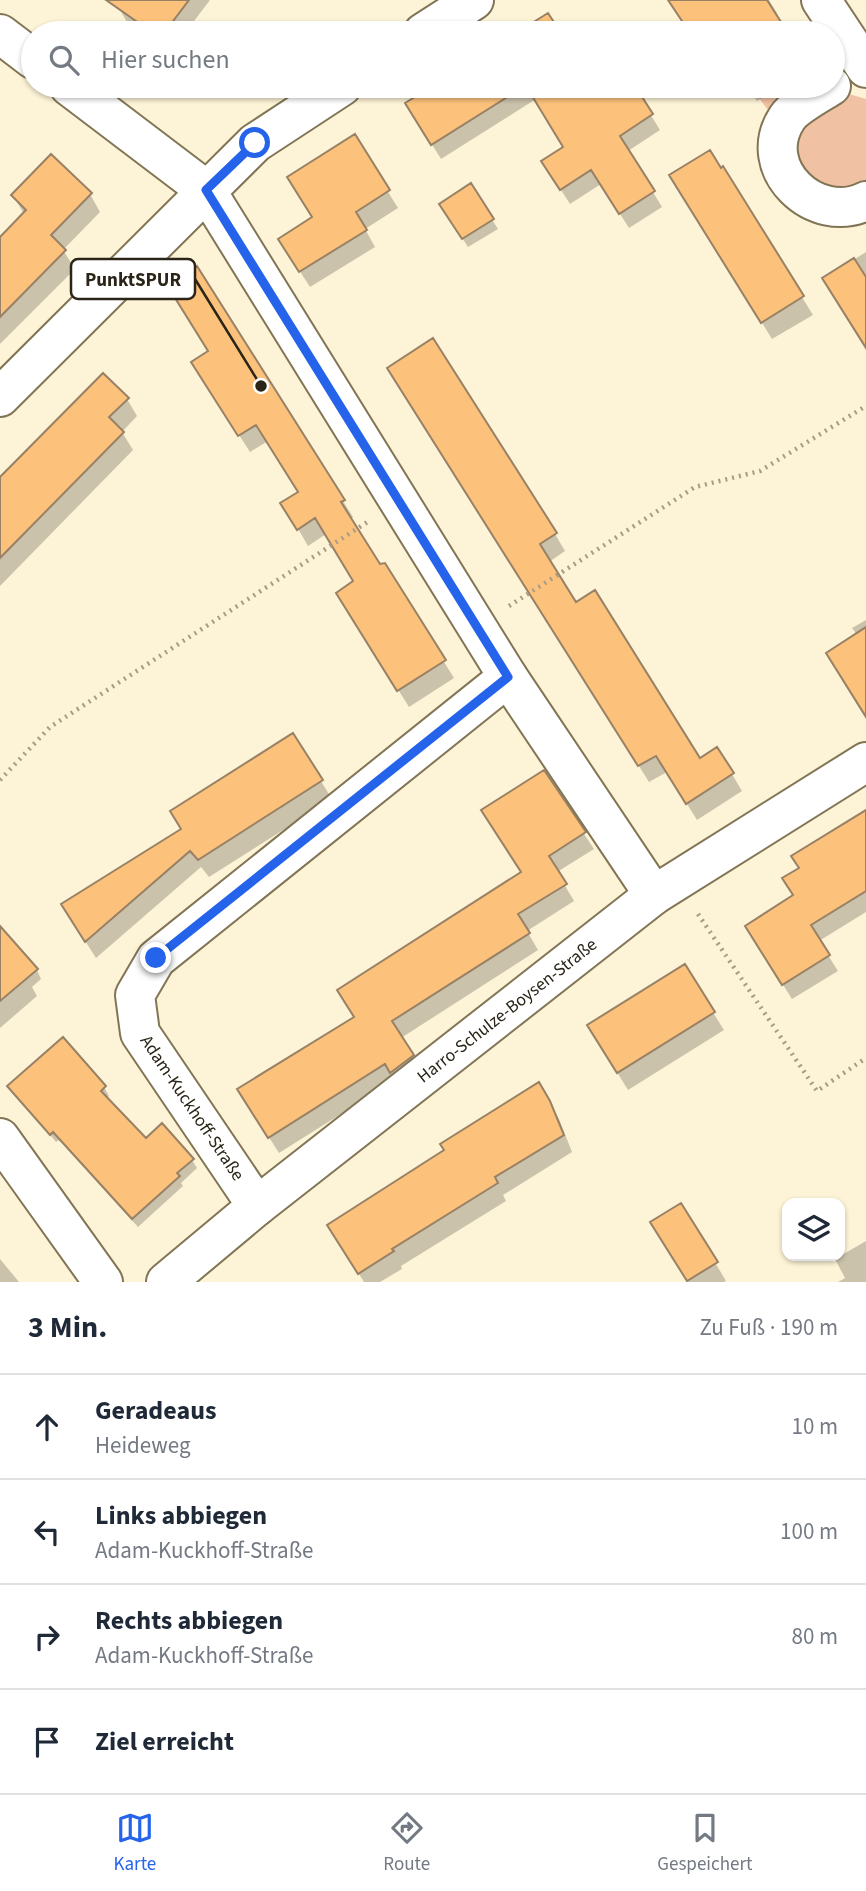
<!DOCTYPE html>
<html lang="de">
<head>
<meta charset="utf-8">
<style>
	body { margin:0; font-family:"Source Sans 3",sans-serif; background:#f6f6f7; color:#1f2937 }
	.controls { position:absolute; right:21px; bottom:21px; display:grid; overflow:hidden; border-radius:14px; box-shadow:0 2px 5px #0004 }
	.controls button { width:63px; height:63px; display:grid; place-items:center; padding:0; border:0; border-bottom:2px solid #e0e1e3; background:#fff; color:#1f2937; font:35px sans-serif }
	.stop { position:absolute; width:21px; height:21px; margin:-16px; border:5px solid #2563eb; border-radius:50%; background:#fff }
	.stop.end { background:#2563eb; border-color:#fff; box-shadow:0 2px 7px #0008 }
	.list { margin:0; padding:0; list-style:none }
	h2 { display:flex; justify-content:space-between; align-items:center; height:91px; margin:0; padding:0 28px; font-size:30px }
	h2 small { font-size:23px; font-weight:400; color:#747a83 }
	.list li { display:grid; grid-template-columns:46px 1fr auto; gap:21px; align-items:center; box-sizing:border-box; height:105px; padding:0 28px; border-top:2px solid #e0e1e3 }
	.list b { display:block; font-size:26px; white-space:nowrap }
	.list p { margin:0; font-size:23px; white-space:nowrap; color:#747a83 }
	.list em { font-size:23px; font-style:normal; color:#747a83 }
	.icon { flex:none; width:38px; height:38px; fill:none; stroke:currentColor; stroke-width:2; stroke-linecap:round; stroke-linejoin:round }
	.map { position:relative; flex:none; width:866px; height:1282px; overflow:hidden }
	.search { position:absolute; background:#fff; box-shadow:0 2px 5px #0004; left:21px; right:21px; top:21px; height:77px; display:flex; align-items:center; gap:18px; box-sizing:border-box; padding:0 24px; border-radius:38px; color:#747a83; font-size:26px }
	.sheet { height:511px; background:#fff }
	nav { display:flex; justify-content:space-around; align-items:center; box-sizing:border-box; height:98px; border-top:2px solid #e0e1e3; background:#fff; font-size:19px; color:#747a83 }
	nav a { display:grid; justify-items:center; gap:4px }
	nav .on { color:#2563eb }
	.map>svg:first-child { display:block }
	.green { fill:#f1c1a4 }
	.shadow { fill:#0003 }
	.building { fill:#fcc27b; stroke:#988165; stroke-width:2 }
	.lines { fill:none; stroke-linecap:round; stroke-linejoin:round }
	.street-casing { stroke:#817555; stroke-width:42 }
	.path { stroke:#a59d86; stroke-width:4.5; stroke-dasharray:2 5; stroke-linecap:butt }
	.street { stroke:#fff; stroke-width:38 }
	.route { stroke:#2563eb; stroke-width:9 }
	.labels { text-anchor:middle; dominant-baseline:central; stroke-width:5; stroke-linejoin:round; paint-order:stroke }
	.street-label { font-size:18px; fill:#2a2518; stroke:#fff }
	.leader { fill:none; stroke:#2a2518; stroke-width:2.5 }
	.callout-dot { fill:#2a2518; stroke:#fff; stroke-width:2.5 }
	.callout { fill:#fff; stroke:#2a2518; stroke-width:2.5 }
	.callout-label { font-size:19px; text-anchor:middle; font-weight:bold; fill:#2a2518 }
</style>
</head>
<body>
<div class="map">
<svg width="866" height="1282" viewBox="0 0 866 1282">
	<rect width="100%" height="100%" fill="#fdf3d6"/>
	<path class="green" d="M757 86H801L767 109 757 95Z
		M849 94 866 99V192L826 194 793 158 798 124 838 96Z"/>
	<path class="shadow" d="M124 0H210L185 33H141L128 24 119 8Z
		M668 0H769L778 15 775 17 786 33H690Z
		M436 86H569L590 117 634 88 660 130 628 151 662 207 629 228 601 184 570 204 552 176 565 148 536 99 441 159 407 104Z
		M724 86H739L729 93Z
		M746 86H782L757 101Z
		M354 137 398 208 365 229 375 247 310 287 290 256 314 218Z
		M723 169 813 315 772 339 682 193Z
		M470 185 498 229 468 247 446 213Z
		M90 194 100 212 63 250 75 269 0 344V239L24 214 13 195Z
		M866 252V341L825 278Z
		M203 379 343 501 353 517 350 520 379 567 384 565 454 678 409 707 348 610 355 582 326 534 308 546 293 520 300 493 268 441 250 452Z
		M399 386 555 534 565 551 549 562 575 604 699 760 717 749 742 791 697 820 667 772 649 782Z
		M127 399 137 416 122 432 133 450 0 586V480Z
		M866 620V715L857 635 852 628Z
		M293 736 332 799 209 877 201 867 96 958 73 922Z
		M543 772 594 849 557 872 574 901 527 931 538 950 401 1038 422 1073 395 1080 279 1153 249 1106 356 1018 523 873Z
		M866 827V912L819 941 838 971 792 999 756 942 795 896Z
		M0 950 37 970 41 979 32 987 37 996 0 1028Z
		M684 966 724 1030 628 1090 599 1043Z
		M538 1085 559 1119 572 1152 503 1195 506 1201 401 1266 402 1269 380 1282H364L339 1242 446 1150Z
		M10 1086 104 1087 109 1096 106 1099 146 1141 192 1160 197 1168 181 1183 183 1186 138 1227 59 1140 56 1142Z
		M681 1205 726 1281 724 1282H688L662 1240Z
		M866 1241V1282H838L845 1278 835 1259Z
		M0 1259 19 1282H0Z"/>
	<path class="building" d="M106 0H189L164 33H153Z
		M668 0H767L788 33H690Z
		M548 13 561 33H516Z
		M433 86H525L431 145 405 103Z
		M526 86H635L653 114 620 136 655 191 619 214 591 170 560 190 541 161 563 147Z
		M355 134 390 190 356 212 367 230 299 272 278 239 312 217 287 177Z
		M710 150 721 168 723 166 804 296 761 323 669 175Z
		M51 154 92 193 51 235 66 250 0 317V237L26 210 11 195Z
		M471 183 494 219 462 239 439 204Z
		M854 258 866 277V348L822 278Z
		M197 266 345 500 341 502 380 564 385 563 446 660 397 691 336 593 353 581 315 518 297 530 280 503 298 492 256 425 238 436 191 362 208 351 167 285Z
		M433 338 557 533 540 544 576 602 595 590 700 758 717 747 734 773 686 804 656 756 638 766 387 368Z
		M103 373 129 398 109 417 124 432 0 558V477Z
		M866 627V717L826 653Z
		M293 733 323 780 198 860 190 851 85 942 61 904 181 829 170 811Z
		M544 770 586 832 549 856 567 884 518 914 530 933 392 1021 414 1055 390 1073 385 1064 268 1138 237 1089 354 1017 337 990 521 872 481 810Z
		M866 810V891L811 925 830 955 782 985 745 926 793 895 782 878 799 868 791 856Z
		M0 926 38 969 0 1001Z
		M685 964 715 1012 617 1073 587 1025Z
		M63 1037 106 1086 101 1091 146 1138 162 1123 194 1159 177 1173 180 1176 132 1219 53 1132 50 1135 7 1086Z
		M539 1082 550 1101 564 1135 495 1177 498 1183 392 1249 394 1251 358 1274 327 1225 444 1150 440 1144Z
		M681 1203 718 1262 687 1281 650 1222Z"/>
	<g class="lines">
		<defs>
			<g id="street">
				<path d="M821 0 866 68"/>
				<path d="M423 33 474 0"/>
				<path d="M0 34 33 59"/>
				<path d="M69 86 206 190 508 677 654 895"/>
				<path d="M831 86C820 93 794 107 787 118 754 168 815 226 866 201"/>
				<path d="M0 397 255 143 342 86"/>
				<path d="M0 1138 103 1282"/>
				<path d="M257 1206 140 1033 135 995 156 959 508 677"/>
				<path id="s1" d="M166 1282 257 1206 654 895 866 762"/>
			</g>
		</defs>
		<use href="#street" class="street-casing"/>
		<path class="path" d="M509 606 695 487 760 471 866 406
			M0 780 50 727 369 521
			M698 914 817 1091 866 1058"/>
		<use href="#street" class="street"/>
	</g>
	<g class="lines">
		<path class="route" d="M156 958 508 677 206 190 255 143"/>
	</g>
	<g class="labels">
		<g class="street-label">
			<text stroke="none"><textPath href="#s1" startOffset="436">Harro-Schulze-Boysen-Straße</textPath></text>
			<text transform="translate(192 1108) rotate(56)">Adam-Kuckhoff-Straße</text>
		</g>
	</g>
	<path class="leader" d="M261 386L195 279"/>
	<circle class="callout-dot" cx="261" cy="386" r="7"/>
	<rect class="callout" x="71" y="259" width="124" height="40" rx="7"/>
	<g class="callout-label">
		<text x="133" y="286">PunktSPUR</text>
	</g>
</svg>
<div class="controls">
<button><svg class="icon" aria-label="layers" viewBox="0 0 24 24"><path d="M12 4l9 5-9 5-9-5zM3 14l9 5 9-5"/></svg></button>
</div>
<div class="stop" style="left:255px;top:143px"></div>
<div class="stop end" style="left:156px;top:958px"></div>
<div class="search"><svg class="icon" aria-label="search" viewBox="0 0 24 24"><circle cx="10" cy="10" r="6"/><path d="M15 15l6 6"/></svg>Hier suchen</div>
</div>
<section class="sheet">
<h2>3 Min.<small>Zu Fuß · 190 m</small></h2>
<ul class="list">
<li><svg class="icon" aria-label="ahead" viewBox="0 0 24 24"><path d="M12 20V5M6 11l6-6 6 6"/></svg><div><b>Geradeaus</b><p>Heideweg</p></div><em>10 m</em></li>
<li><svg class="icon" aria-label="left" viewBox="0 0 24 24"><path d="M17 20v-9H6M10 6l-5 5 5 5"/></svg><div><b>Links abbiegen</b><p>Adam-Kuckhoff-Straße</p></div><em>100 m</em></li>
<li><svg class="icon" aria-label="right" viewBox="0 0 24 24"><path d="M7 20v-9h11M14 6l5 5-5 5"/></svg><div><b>Rechts abbiegen</b><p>Adam-Kuckhoff-Straße</p></div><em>80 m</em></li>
<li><svg class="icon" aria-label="arrive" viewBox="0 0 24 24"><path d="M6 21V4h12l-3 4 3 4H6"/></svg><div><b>Ziel erreicht</b></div></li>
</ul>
</section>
<nav>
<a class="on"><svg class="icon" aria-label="map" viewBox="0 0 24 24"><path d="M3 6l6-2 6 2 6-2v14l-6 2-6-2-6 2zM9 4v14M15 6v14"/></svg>Karte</a>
<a><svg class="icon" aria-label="directions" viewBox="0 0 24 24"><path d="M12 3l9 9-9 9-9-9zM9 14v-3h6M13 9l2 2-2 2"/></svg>Route</a>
<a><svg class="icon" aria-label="saved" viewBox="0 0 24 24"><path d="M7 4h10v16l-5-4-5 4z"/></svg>Gespeichert</a>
</nav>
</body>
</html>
